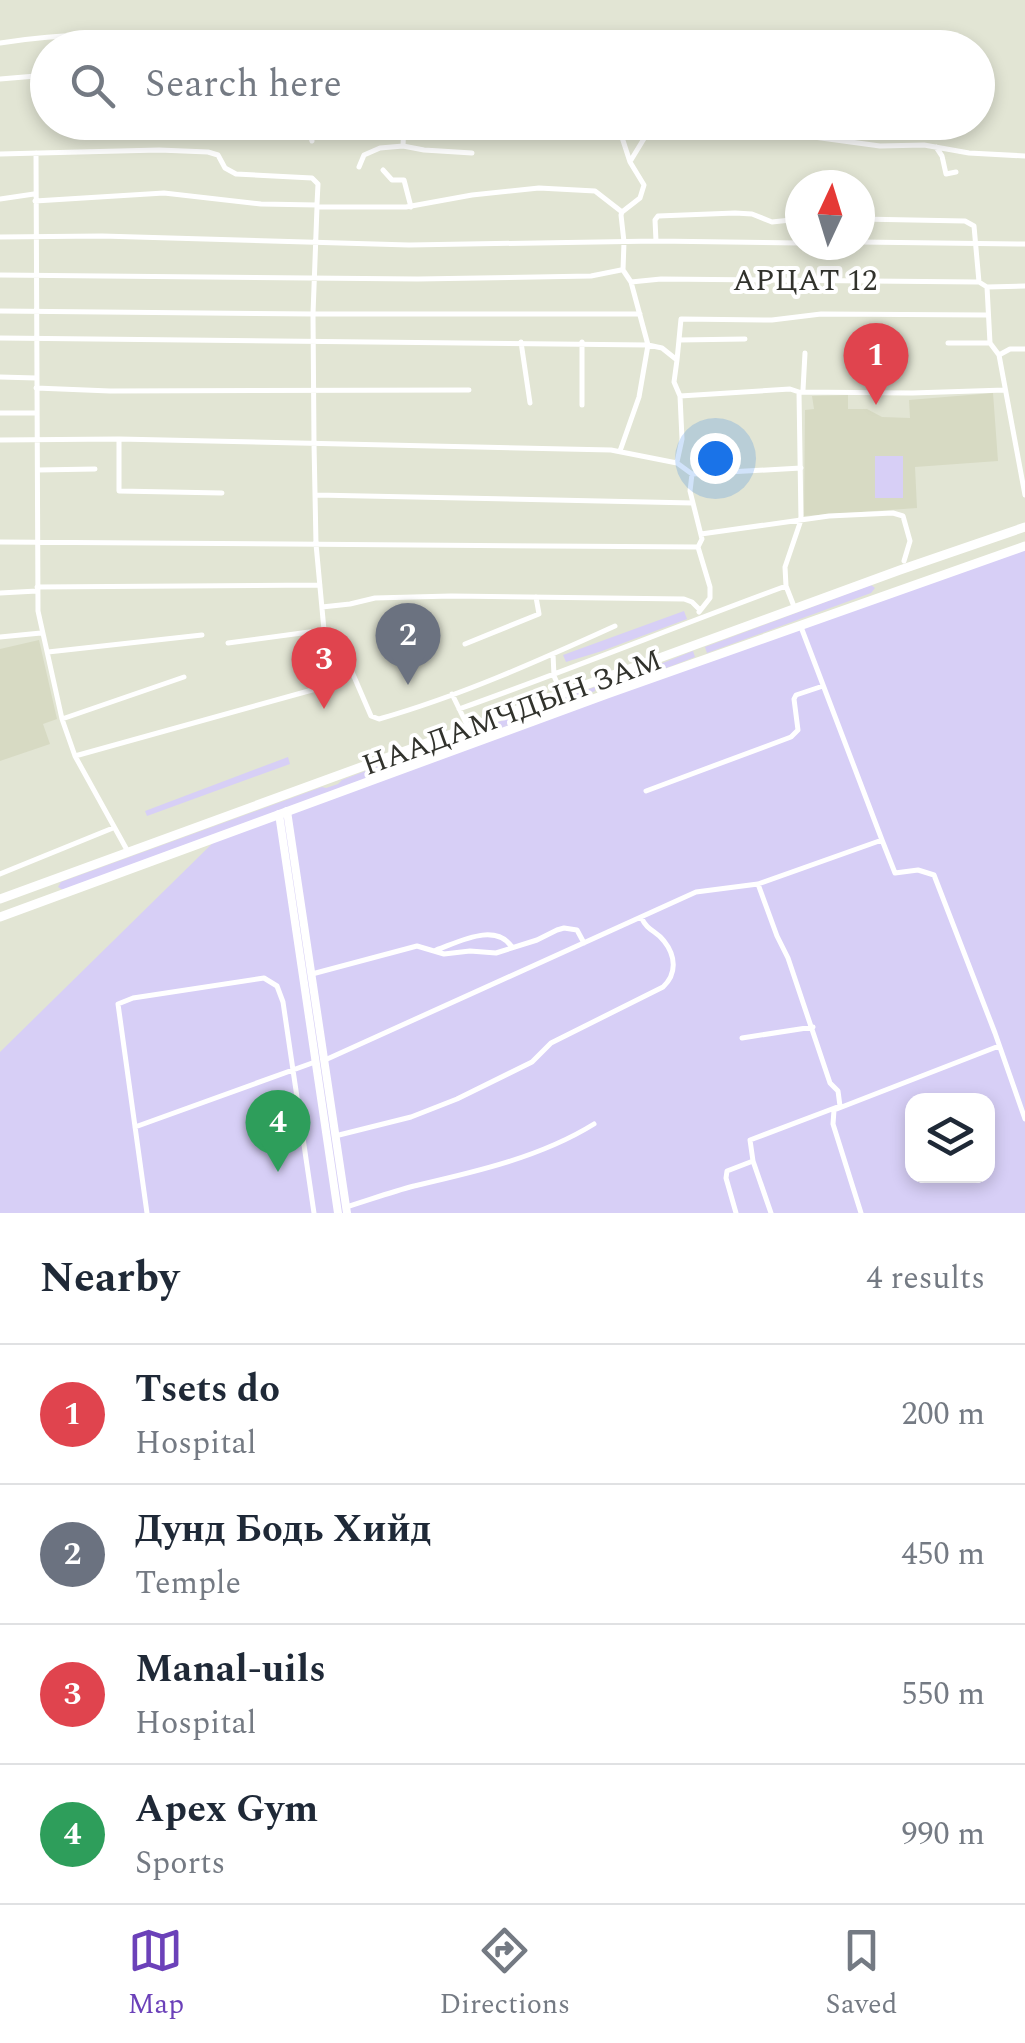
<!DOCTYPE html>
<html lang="en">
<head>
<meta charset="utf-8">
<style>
	body { margin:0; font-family:Spectral,serif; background:#f6f6f7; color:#1f2937 }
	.controls { position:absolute; right:30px; bottom:30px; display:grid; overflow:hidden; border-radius:20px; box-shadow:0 5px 15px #0003 }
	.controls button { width:90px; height:90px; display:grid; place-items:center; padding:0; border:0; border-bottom:2px solid #e0e1e3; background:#fff; color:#1f2937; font:50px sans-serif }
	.compass { position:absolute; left:785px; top:170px; width:90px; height:90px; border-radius:50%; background:#fff; box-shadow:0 5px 15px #0003; rotate:4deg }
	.you { position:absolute; left:715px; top:458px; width:35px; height:35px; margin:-25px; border:8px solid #fff; border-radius:50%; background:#1a73e8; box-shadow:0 0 0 15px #1a73e833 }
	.badge { display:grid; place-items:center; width:65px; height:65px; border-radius:50%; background:#6b41b9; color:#fff; font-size:32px; font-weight:700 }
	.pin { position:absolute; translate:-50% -82px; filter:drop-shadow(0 2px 5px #0008) }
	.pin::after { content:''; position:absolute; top:52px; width:35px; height:30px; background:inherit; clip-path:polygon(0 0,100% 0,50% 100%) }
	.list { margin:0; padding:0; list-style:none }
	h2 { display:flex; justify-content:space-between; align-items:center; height:130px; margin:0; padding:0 40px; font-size:42px }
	h2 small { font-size:32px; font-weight:400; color:#747a83 }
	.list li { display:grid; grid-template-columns:65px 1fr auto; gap:30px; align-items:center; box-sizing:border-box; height:140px; padding:0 40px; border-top:2px solid #e0e1e3 }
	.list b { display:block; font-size:38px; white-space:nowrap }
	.list p { margin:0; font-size:32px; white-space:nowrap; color:#747a83 }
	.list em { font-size:32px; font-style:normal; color:#747a83 }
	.icon { flex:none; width:55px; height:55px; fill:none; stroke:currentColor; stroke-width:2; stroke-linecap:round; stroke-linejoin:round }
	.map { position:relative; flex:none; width:1025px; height:1213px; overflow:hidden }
	.search { position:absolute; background:#fff; box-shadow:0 5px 15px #0003; left:30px; right:30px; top:30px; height:110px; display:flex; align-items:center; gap:25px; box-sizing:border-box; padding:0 35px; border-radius:55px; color:#747a83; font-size:38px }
	.sheet { height:690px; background:#fff }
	nav { display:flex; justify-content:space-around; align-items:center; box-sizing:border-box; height:140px; border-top:2px solid #e0e1e3; background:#fff; font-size:28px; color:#747a83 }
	nav a { display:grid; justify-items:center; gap:5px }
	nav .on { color:#6b41b9 }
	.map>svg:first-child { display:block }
	.built { fill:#d7dac3 }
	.green { fill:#d7cff6; fill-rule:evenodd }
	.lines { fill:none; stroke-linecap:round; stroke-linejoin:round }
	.minor { stroke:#fff; stroke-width:5 }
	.major { stroke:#fff; stroke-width:8 }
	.highway { stroke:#fff; stroke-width:9 }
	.labels { text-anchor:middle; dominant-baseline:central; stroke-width:8; stroke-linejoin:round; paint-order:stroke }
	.street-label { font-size:30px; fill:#31322c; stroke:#fff }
</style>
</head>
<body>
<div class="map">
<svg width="1025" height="1213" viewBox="0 0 1025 1213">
	<rect width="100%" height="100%" fill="#e2e5d4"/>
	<path class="built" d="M993 393 998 461 915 467 917 508 804 516 805 410 814 409 812 396 848 395V409H867L882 417 910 418 909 400Z
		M39 640 57 719 43 724 50 744 0 761V649Z"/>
	<path class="green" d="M875 456H903V498H875Z
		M1025 548V1213H0V1052L225 831 63 890 58 887 61 882 322 787 326 788 338 784 342 780 405 756 410 759 418 757 415 753 447 741 448 746 456 744 457 737 595 687V691L498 728 611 690 610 684 693 651 695 657 617 687ZM912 1100H988V1176H912Z
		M871 585 875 588 871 593 707 653 705 647Z
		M684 611 687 619 602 651 566 662 563 655Z
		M288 757 290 764 147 816 145 811Z"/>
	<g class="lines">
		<path class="minor" d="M0 43C64 33 119 32 183 40 201 42 221 42 238 48
			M0 79 48 75
			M280 122 281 133
			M307 122 312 141
			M617 122 630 162 644 185 640 198 622 212 621 215 624 242 623 270 631 282 648 345 662 348 677 360 674 382 680 396 790 389 799 392 912 393 1005 390
			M403 146 424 150 472 153
			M936 147 942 156 946 174 956 172
			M36 153 38 611 62 719 75 756 127 850
			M0 154 159 150 208 152 218 155 225 168 236 174 312 178 318 184 317 204
			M631 160 645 137 658 132 673 128 732 126 880 146 924 145 969 153 1025 156
			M359 167 364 155 380 148 403 146 404 122
			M383 170 392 180H404L411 207
			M0 199 34 194
			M35 201 164 193 261 204 317 205V207H406L472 195 539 188 595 191 622 212
			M317 207 313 314 314 443 316 544 324 630 349 665 371 716 379 719C460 696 538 661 615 626
			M860 219 965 221 974 226 979 282 987 287 990 343 999 355 1025 495
			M0 237 102 236 409 245 656 241 800 243
			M656 241 655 220 658 216 735 213 752 214 772 222 800 219
			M860 242 1025 244
			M0 275 418 279 591 276 621 270
			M631 282 661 279 978 282
			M987 287 1025 286
			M0 311 313 314H640
			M0 338 648 345 639 397 620 451
			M679 340 745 339
			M521 342 530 403
			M948 343H990
			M999 355 1010 349H1025
			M677 360 681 319 772 320 821 314 986 315
			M0 377 36 378
			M36 388 110 391 469 390
			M803 390 805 353
			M582 405V342
			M0 413H37
			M119 439V491L222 493
			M0 440 119 439 611 450 677 463 692 474 801 468
			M677 462 682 439 680 396
			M38 470 95 469
			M692 474 690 491 702 539 698 547 710 587V598L699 612
			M316 495 693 503
			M701 534 829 516 893 513 903 516 910 541 904 561
			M0 542 698 547
			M37 587 320 585
			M0 593 37 591
			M322 607 350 604 375 598 451 596 684 599 692 602 699 609
			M795 609 786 586 785 567 801 520 799 392
			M0 637 41 633
			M465 644 539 614 536 597
			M48 652 202 635
			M553 654 554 676 562 694
			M452 694 468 727
			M459 709C569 670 677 626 786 586
			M62 719 184 677
			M75 756 323 687 332 679C331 662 317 646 324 630L228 643
			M646 791 791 737 798 730 794 699 796 695 823 686
			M882 840 895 873 918 870 934 875 995 1033 1025 1119
			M0 874 113 828
			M758 884 777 936 788 958 830 1083 838 1091 840 1106 750 1140 753 1161 771 1213
			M436 950C459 942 495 922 512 947
			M312 974 417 946 444 954 470 951 496 953 537 940 557 930 564 928 577 930 584 943
			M742 1038 813 1027
			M325 1060 696 892 758 884 882 840 801 627
			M135 1127 315 1062
			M335 1136 411 1117 457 1099 532 1062 551 1043 663 987C677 974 676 956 664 941 656 930 648 932 641 917
			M346 1207C369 1200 391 1192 414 1186 475 1172 541 1157 594 1124
			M147 1213 118 1004 133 998 264 978 277 986 283 1002 314 1213
			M736 1213 726 1178 727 1171 753 1161
			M861 1213 833 1124 834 1110 999 1046"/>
		<path class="major" d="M287 811 347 1213
			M279 814 338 1213"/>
		<path class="highway" d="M0 899 900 570 1025 527
			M0 917 607 694 1025 546"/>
	</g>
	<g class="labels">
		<g class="street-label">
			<text x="805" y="281">АРЦАТ 12</text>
			<text transform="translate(512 713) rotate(-20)">НААДАМЧДЫН ЗАМ</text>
		</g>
	</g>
</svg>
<div class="controls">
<button><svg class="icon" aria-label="layers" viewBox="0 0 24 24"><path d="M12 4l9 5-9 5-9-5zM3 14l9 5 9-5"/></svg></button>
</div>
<svg class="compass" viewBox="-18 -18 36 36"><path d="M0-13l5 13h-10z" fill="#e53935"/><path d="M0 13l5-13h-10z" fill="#747a83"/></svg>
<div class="you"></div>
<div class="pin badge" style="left:876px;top:405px;background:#e0444e">1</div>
<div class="pin badge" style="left:408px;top:685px;background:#6b7280">2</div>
<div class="pin badge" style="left:324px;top:709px;background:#e0444e">3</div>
<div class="pin badge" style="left:278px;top:1172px;background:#2e9e5b">4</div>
<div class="search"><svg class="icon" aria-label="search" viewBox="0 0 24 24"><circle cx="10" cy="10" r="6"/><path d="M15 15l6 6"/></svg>Search here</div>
</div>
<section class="sheet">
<h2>Nearby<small>4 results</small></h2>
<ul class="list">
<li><span class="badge" style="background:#e0444e">1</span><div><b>Tsets do</b><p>Hospital</p></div><em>200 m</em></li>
<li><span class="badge" style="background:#6b7280">2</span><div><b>Дунд Бодь Хийд</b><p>Temple</p></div><em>450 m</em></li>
<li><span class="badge" style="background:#e0444e">3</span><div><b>Manal-uils</b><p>Hospital</p></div><em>550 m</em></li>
<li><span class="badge" style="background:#2e9e5b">4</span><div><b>Apex Gym</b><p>Sports</p></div><em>990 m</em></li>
</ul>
</section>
<nav>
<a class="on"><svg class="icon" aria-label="map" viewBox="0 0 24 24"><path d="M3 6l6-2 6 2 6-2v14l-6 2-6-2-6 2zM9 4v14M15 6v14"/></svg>Map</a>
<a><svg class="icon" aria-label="directions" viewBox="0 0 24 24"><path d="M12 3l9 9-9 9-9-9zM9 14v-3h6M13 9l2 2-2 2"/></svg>Directions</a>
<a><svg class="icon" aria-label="saved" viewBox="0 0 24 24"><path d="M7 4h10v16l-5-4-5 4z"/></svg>Saved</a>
</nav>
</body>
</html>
